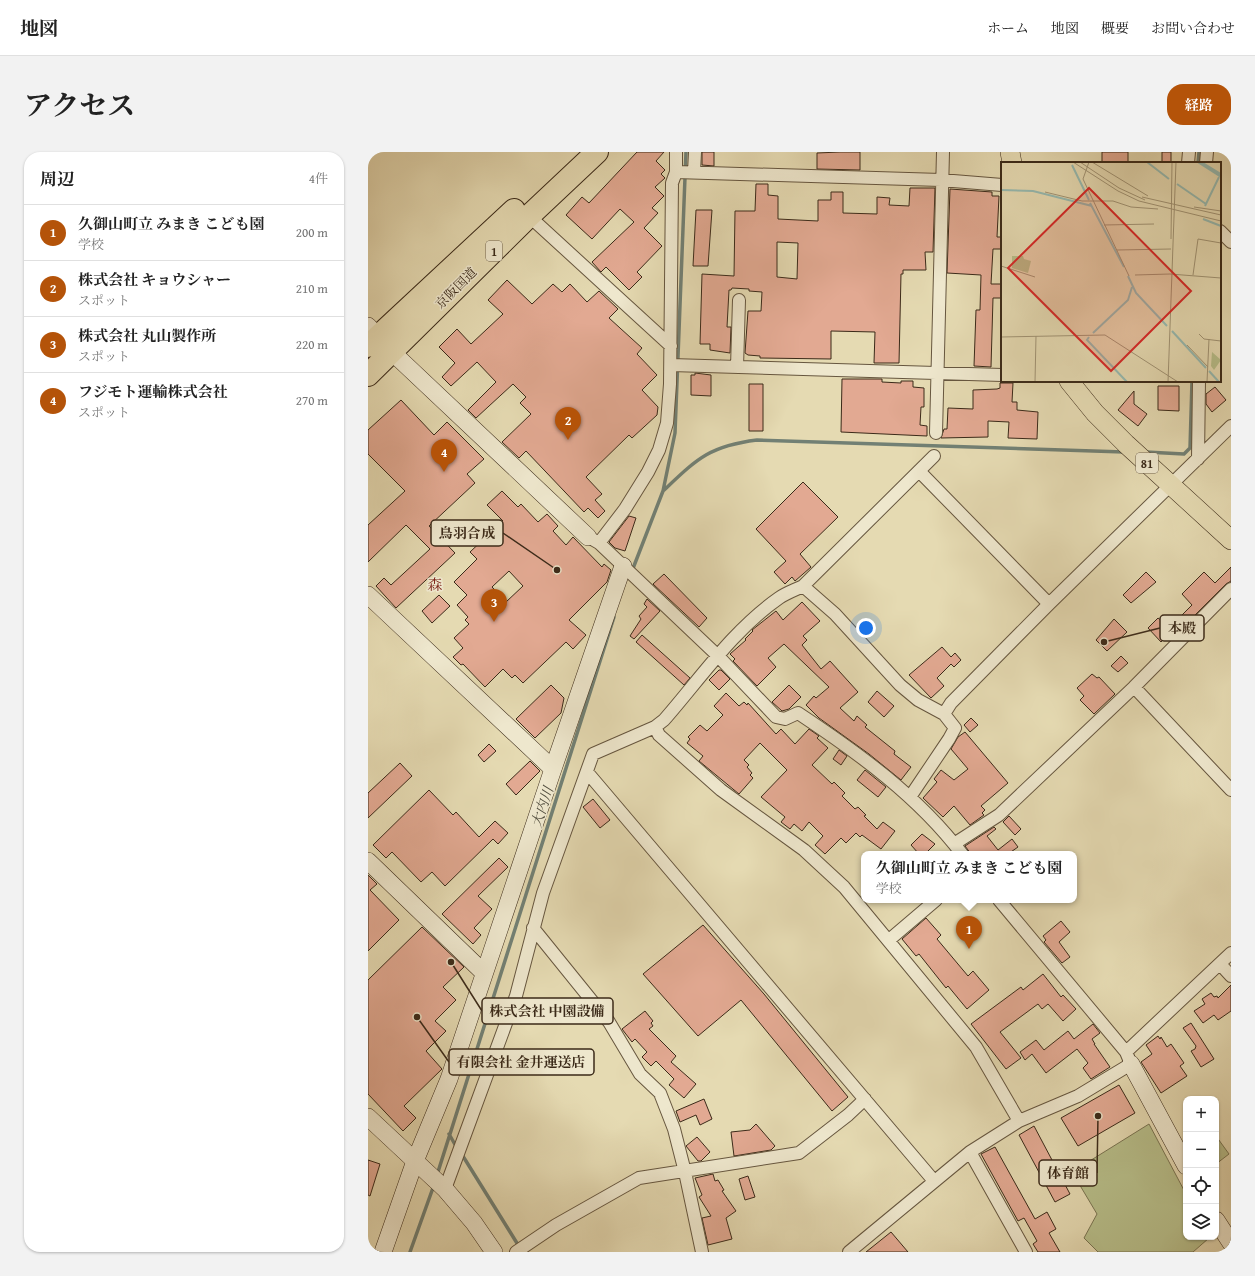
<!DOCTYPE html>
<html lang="ja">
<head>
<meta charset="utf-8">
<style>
	body { margin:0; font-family:"Gentium Book Plus","Noto Serif JP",serif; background:#f2f2f2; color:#222 }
	.controls { position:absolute; right:12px; bottom:12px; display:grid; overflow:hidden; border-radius:8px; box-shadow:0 1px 3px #0004 }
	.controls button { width:36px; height:36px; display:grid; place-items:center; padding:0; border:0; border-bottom:1px solid #e0e0e0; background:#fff; color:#222; font:20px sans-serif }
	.you { position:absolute; left:498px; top:476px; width:14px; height:14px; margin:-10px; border:3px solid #fff; border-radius:50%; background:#1a73e8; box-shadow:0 0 0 6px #1a73e833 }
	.badge { display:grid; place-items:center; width:26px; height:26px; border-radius:50%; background:#b45309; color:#fff; font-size:13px; font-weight:700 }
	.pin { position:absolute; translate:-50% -33px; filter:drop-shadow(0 1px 2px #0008) }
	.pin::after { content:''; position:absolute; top:21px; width:14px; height:12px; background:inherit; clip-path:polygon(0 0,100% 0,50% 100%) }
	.popup { position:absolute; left:493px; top:699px; width:216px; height:52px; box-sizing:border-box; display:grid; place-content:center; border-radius:8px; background:#fff; filter:drop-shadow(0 1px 3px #0005); font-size:13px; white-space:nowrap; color:#767676 }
	.popup b { font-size:15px; color:#222 }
	.popup::after { content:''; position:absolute; left:50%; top:100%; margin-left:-8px; border:8px solid transparent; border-top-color:#fff }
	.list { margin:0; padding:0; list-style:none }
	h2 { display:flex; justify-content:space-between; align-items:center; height:52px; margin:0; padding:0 16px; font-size:17px }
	h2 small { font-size:13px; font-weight:400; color:#767676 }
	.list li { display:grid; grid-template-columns:26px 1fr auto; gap:12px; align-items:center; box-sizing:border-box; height:56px; padding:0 16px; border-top:1px solid #e0e0e0 }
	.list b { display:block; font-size:15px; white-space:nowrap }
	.list p { margin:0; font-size:13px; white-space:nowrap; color:#767676 }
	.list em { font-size:13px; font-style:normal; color:#767676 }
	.icon { flex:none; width:22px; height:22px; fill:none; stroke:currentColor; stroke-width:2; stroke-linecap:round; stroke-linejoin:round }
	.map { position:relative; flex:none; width:863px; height:1100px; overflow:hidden; border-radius:16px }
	header { display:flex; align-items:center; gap:24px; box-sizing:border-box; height:56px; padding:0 20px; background:#fff; border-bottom:1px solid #e0e0e0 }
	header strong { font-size:19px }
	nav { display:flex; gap:22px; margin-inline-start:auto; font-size:14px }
	.intro { display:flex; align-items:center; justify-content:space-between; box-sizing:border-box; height:96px; padding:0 24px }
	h1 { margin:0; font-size:28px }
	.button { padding:10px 18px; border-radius:16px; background:#b45309; color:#fff; font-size:14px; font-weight:700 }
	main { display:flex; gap:24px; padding:0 24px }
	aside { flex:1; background:#fff; border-radius:16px; box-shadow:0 1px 3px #0004 }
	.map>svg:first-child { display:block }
	.green { fill:#b7be8a; stroke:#797452 }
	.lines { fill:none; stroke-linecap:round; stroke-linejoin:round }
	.stream { stroke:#728074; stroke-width:3.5 }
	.building { fill:#e2a992; stroke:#3b2a19; fill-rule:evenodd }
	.street-casing { stroke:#66563f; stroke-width:14 }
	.secondary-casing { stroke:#3b2a19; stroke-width:18 }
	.primary-casing { stroke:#3b2a19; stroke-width:20 }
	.highway-casing { stroke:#3b2a19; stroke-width:24 }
	.street { stroke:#eee7cd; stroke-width:12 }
	.secondary { stroke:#eee7cd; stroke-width:17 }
	.primary { stroke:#e5dab2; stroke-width:19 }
	.highway { stroke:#e5dab2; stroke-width:22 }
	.labels { text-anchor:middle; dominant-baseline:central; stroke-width:3; stroke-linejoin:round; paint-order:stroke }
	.shield { fill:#eee7cd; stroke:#71634f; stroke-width:1 }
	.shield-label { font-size:12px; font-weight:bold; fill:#3b2a19 }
	.street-label { font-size:13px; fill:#3b2a19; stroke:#eee7cd }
	.water-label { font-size:14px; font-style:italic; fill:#524e3f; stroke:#eee7cd }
	.quarter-label { font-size:15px; fill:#7a1f14; stroke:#eee7cd }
	.inset-river { fill:none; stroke:#96bab1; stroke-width:2 }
	.inset-road { fill:none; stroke:#a19475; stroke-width:1 }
	.view { fill:#d62828; fill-opacity:0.15; stroke:#d62828; stroke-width:2 }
	.inset-edge { fill:none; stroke:#3b2a19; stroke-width:2 }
	.leader { fill:none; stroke:#3b2a19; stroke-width:1.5 }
	.callout-dot { fill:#3b2a19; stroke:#eee7cd; stroke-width:1.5 }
	.callout { fill:#eee7cd; stroke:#3b2a19; stroke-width:1.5 }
	.callout-label { font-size:14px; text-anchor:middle; font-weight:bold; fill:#3b2a19 }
</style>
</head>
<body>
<header>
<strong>地図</strong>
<nav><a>ホーム</a><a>地図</a><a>概要</a><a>お問い合わせ</a></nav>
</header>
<div class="intro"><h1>アクセス</h1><a class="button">経路</a></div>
<main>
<aside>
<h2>周辺<small>4件</small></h2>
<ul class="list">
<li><span class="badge">1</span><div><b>久御山町立 みまき こども園</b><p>学校</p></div><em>200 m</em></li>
<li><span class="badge">2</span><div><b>株式会社 キョウシャー</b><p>スポット</p></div><em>210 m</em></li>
<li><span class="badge">3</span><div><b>株式会社 丸山製作所</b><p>スポット</p></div><em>220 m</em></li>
<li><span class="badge">4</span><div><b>フジモト運輸株式会社</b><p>スポット</p></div><em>270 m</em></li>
</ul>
</aside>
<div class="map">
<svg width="863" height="1100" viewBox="0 0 863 1100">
	<rect width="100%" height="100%" fill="#e5dab2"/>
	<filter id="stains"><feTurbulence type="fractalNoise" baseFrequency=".005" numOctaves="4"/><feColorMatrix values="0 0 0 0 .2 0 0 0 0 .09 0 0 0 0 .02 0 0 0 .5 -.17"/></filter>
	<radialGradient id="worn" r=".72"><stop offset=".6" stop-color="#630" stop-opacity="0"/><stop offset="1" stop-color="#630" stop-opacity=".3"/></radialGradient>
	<path class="green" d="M781 972 818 1042V1085L841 1086 825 1100H730L716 1086 729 1062 704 1020Z
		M848 984 861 1002 848 1012Z"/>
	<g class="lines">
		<path class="stream" d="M830 11 831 0
			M778 300 816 302 822 296 824 229
			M295 339C329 307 341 294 389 288L756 300
			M264 419 295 339 307 281 318 0
			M81 982 89 996
			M93 1001 152 1096
			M69 1023 246 465
			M42 1100 66 1033"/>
	</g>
	<path class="building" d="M269 0H296L288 9 297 18 293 22 297 26 287 35 296 44 284 56 290 61 276 76 294 94 269 120 274 125 261 138 238 115 233 120 224 110 266 70 252 57 224 87 198 63 214 45 221 51Z
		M334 0H346V14L334 13Z
		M472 0H492V18L449 17V1Z
		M734 0H760V11H734Z
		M794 0H803V11H794Z
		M388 32H400V43L410 44V67L450 69V48H463V40H475V61L509 62V45L522 46 521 53 541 54 542 36H567L565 100H557L558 118H535V122H533L531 211H506L507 180 463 179V207L392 206V204L380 203 377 201 380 159H393L394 140 381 139V137L364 136 363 138H361L359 175H363L362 201 342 198V192H332L334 122 366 124 367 59H387ZM409 90 430 91 429 127 409 125Z
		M582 37 624 40V44H631L629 85H634V97H625L623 132H634V146H625L623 215 606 214 608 158H612L613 123 579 121Z
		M328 58H344L340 114H325Z
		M139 128 164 152 185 132 194 140 202 132 219 150 231 139 250 157 241 166 274 196 269 202 289 223 274 238 290 255 289 263 264 286 261 283 218 325 234 342 227 348 237 359 230 366 220 356 216 360 158 299 151 306 134 290 163 262 152 251 158 245 145 232 108 266 100 258 128 230 109 210 83 234 74 225 87 211 71 195 89 177 103 192 135 162 120 148Z
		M327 221 343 223V244L323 243V223H327Z
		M474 227H514V230L533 231V229H545V235L556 236V255H553L552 273 559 274V284L473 280Z
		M632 231H645L644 250H649V258L670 260 669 287 640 286 641 270 620 269V285L573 286 576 277H579L580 256 605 257V238L629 237 632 236Z
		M381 232H395V279H381Z
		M790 234H811V259L790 258Z
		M847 235 858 248 844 260 838 252V242Z
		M766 239V252L779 262 770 274 750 258Z
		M33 248 66 283 79 270 116 307 99 322 107 331 61 374 87 401 28 456 8 434 16 426 23 433 62 397 38 373 0 410V373L37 339 0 302V278Z
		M435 330 470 365 432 402 443 415 427 429 424 425 417 432 406 420 418 409 388 377Z
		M134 339 150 355 153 352 170 370 179 362 190 374 185 379 198 393 205 385 234 415 236 412 243 418 239 430 201 468 218 483 205 497 198 490 155 531 147 523 144 526 135 517 117 535 95 512 93 513 85 505 95 496 86 486 101 472 97 468 100 465 89 453 99 443 86 430 109 407 102 400 135 369 119 353ZM141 419 155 434 138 450 124 435Z
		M261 364 268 366 257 399 247 396 241 390Z
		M863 415V429L858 432 817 473 810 467 824 453 814 442 836 420 847 431Z
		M778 420 788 430 763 451 755 443Z
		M296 422 339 466 331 475 285 432Z
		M71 443 82 454 64 471 54 459Z
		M279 447 292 459 266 487 262 484 273 467 271 464 279 455 276 452Z
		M434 450 452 469 435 484 439 488 434 493 453 517 462 509 490 540 472 556 486 569 489 564 499 573 497 575 527 599 526 602 543 615 533 628 501 602 451 566 438 553 446 544 448 546 461 535 416 492 400 506 408 515 389 534 365 509 367 507 362 502 378 488 377 487 385 479 384 478 408 459 415 468Z
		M790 466 805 478 793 490 780 476Z
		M746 467 759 480 739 499 728 488Z
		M274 483 322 526 316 533 268 490Z
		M574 495 583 505 587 501 593 508 586 515 583 512 569 526 576 534 563 546 541 523Z
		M753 504 760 511 750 520 743 514Z
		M351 518H353L362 527 351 538 341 528Z
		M724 522 729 526 731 525 747 542 726 562 712 548 716 544 709 536Z
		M183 533 196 546 193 561 167 586 148 567Z
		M421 533 433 545 421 557 414 559 404 550Z
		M509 539 526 554 516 565 500 550Z
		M358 541 371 554 376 550 379 553 380 551 408 582 413 577 427 592 441 577 451 584 449 586 460 596 444 613 464 632 466 630 477 641 474 644 487 657 490 655 498 663 496 664 509 677 515 670 527 679 513 697 494 683 492 685 488 681 478 691 473 686 457 702 447 693 455 684 441 670 434 679 426 672 422 677 413 670 417 665 393 645 419 618 392 591 376 608 381 613 379 615 384 621 382 623 385 626 371 642 331 609 335 604 319 591 322 587 320 585 332 573 339 579 355 563 346 554Z
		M603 566 610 573 602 580 596 573Z
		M597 580 640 631 613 654 617 658 614 661 616 663 602 673 586 654 575 665 555 646 569 630 566 627 573 618 586 628 600 617 583 597 590 585Z
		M121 592 128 599 116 610 110 603Z
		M471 598 479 604 473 613 465 607Z
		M162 609 172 619 148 643 138 632Z
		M32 611 44 624 0 666V641Z
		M497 618 518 635 510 645 489 628Z
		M61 638 85 663 88 660 111 685 127 669 140 681 130 692 125 687 77 734 64 720 53 730 24 700 18 706 5 693Z
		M225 647 242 668 232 676 215 655Z
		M641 664 653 677 647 683 635 670Z
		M626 675 628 677 619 684 630 698 644 687 650 695 640 702H603L597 694Z
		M554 682 567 692 557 702H551L543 693Z
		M131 706 140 715 110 744 124 757 106 776 113 783 105 792 74 762Z
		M0 723 9 732 2 738 31 768 0 799Z
		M558 766 573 783 569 787 600 824 605 819 621 838 599 857 580 834 578 836 551 802 548 804 534 787Z
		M693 769 702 780 691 790 702 805 694 811 676 790 678 788 675 784Z
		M335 773 396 842 480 945 464 959 373 848 330 884 275 822Z
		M54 775 96 815 75 835 88 848 67 869 78 879 58 899 74 917 36 954 48 966 35 979 0 942V828Z
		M675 822 693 845 695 843 708 857 695 869 680 852 674 857 670 852 632 880 653 906 638 917 603 872 653 835 655 838Z
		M863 833V859L850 868 846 863 835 871 826 859 837 852 834 847 843 841 846 845 849 844 850 846Z
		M277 859 285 869 283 871 285 874 281 877 308 904 303 910 328 932 316 946 301 933 306 927 288 909 283 914 274 905 279 900 267 887 264 890 254 877Z
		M823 871 846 907 833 915 823 899 827 897 828 894 815 876Z
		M725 872 732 881 724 887 727 892H726L742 915 723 927 715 916 720 911 709 897 678 921 664 902 657 908 652 900 668 888 676 898 700 879 706 887Z
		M790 884 792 887 793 885 799 895 803 892 816 911 812 914 819 924 793 941 773 910 784 902 778 893Z
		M751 933 767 961 710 994 693 966Z
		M336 947 344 967 332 973 328 963 312 970 308 959Z
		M388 972 407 994 403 998 366 1004 363 980 382 978Z
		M666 974 702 1042 687 1050 651 983Z
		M329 985 342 1000 333 1009H330L318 994Z
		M627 995 667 1067 679 1060 688 1077 681 1081 692 1100H670L665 1092 669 1089 656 1066 650 1069 613 1002Z
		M0 1008 12 1012 2 1044 0 1043Z
		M345 1022 347 1029 350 1028 356 1038 354 1039 368 1059 358 1066 364 1087 340 1093 334 1066 343 1064 331 1045 334 1043 327 1026Z
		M380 1024 387 1045 377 1048 371 1027Z
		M523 1080 540 1100H498Z"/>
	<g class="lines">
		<defs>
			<path id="street" d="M820 11 821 0
				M838 11 839 0
				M308 20 573 28 634 33
				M326 20 327 0
				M161 64 303 194
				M852 79 863 90
				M303 213 634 223
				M369 215 371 148
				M568 281 575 0
				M830 307 831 229
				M551 319 681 452
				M224 387 231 391 257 357 280 320 291 298 299 271 302 232 304 31 308 20V0
				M231 391 350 504 408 565 417 567 430 561C490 601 550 644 594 702
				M435 434 566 304
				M766 535 863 638
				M576 562 583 551 681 452 863 274
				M287 575 291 583 353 638 436 698 476 735 608 895 651 969
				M219 620 566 1029
				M586 692 631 663 766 535 863 437
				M165 776 241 870 272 922 292 941 306 977 317 1020 334 1100
				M521 788 568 748
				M852 812 863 824
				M758 900 863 801
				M602 1000 658 1100
				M77 1037 148 844 175 741 225 602 287 575 296 568C332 527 365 478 411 446 418 441 427 438 435 434L467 462 532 533 550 548 576 562 587 576 581 587 542 645
				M148 1100 188 1073 271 1026 431 1001 480 963 497 947
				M481 1100 602 1000 651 969 710 944 763 912 758 900 631 748"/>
			<path id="secondary" d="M0 174 24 200 220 385
				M0 443 185 617
				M0 709 116 821
				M763 912 818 1014
				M0 965 77 1037 106 1071 126 1100
				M848 1068 863 1091
				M15 1100 47 1009 81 927 185 617 255 414"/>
			<path id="primary" d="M642 0 644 11
				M701 229 727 261 758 292 863 388"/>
			<path id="highway" d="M0 194 146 58
				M0 223 161 64 229 0"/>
		</defs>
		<use href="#street" class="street-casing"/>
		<use href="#secondary" class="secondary-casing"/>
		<use href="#primary" class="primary-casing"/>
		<use href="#highway" class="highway-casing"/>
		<use href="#street" class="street"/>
		<use href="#secondary" class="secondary"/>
		<use href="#primary" class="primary"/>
		<use href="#highway" class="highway"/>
	</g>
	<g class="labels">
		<g class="shield">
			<rect x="118" y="89" width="16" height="20" rx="3"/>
			<rect x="768" y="301" width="22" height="20" rx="3"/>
		</g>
		<g class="shield-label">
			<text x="126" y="99">1</text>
			<text x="779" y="311">81</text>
		</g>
		<g class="street-label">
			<text transform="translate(88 136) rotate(-45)">京阪国道</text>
		</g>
		<g class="water-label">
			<text transform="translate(174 655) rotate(-72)">大内川</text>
		</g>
		<g class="quarter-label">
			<text x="67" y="432">森</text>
		</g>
	</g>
	<g transform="translate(633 10)">
		<rect width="220" height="220" fill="#e5dab2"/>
		<path d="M11 94H22L23 97 30 99 27 111 11 106ZM211 190 220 198 213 208 210 204Z" fill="#b7be8a"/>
		<path d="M195 0H202L220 11V16Z" fill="#96bab1"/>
		<path class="inset-river" d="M146 0 168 17M71 3 88 38M176 22 205 42M0 28 32 29 91 44M89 41 123 105M204 44 218 15M202 57 220 64M127 114 135 131 166 164M171 169 205 206M92 171 127 138 131 125M88 175 86 178 126 220M208 209 218 220"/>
		<path class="inset-road" d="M72 0 117 29 138 39 220 59M79 0 118 26 144 38M88 0 82 17 128 114M91 0 147 34M44 30 81 39H112L130 45 157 47M141 35 220 53M193 45 220 49M103 63 153 62M170 77 171 0M116 88 170 87M0 104 34 115M134 113 169 112 220 116M192 113 197 77 220 81M198 172 203 177 220 179M0 175 104 173 177 220M186 183 207 205M34 220 35 174M167 220 175 0M206 220 208 177"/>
		<path class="view" d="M88 26 190 129 110 209 7 106Z"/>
		<rect width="220" height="220" class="inset-edge"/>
	</g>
	<path class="leader" d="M189 418L135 381M736 490L792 476M83 810L114 859M49 865L81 910M730 964L729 1021"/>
	<g class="callout-dot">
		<circle cx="189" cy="418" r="4"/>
		<circle cx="736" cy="490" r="4"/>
		<circle cx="83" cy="810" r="4"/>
		<circle cx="49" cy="865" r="4"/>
		<circle cx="730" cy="964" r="4"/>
	</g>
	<g class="callout">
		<rect x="63" y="368" width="72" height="26" rx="4"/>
		<rect x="792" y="463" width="44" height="26" rx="4"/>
		<rect x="114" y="846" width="131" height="26" rx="4"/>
		<rect x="81" y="897" width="145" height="26" rx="4"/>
		<rect x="671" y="1008" width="58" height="26" rx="4"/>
	</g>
	<g class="callout-label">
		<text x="99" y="386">鳥羽合成</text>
		<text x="814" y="481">本殿</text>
		<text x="179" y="864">株式会社 中園設備</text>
		<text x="153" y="915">有限会社 金井運送店</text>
		<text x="700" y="1026">体育館</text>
	</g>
	<rect width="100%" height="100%" filter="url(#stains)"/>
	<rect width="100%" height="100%" fill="url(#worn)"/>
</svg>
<div class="controls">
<button>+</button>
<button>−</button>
<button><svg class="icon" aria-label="locate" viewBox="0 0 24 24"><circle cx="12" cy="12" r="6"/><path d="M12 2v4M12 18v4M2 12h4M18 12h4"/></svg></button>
<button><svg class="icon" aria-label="layers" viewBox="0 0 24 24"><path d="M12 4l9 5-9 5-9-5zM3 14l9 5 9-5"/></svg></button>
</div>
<div class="you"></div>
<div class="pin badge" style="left:601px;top:797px">1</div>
<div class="popup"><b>久御山町立 みまき こども園</b>学校</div>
<div class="pin badge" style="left:200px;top:288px">2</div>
<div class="pin badge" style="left:126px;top:470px">3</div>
<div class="pin badge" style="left:76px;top:320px">4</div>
</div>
</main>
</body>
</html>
